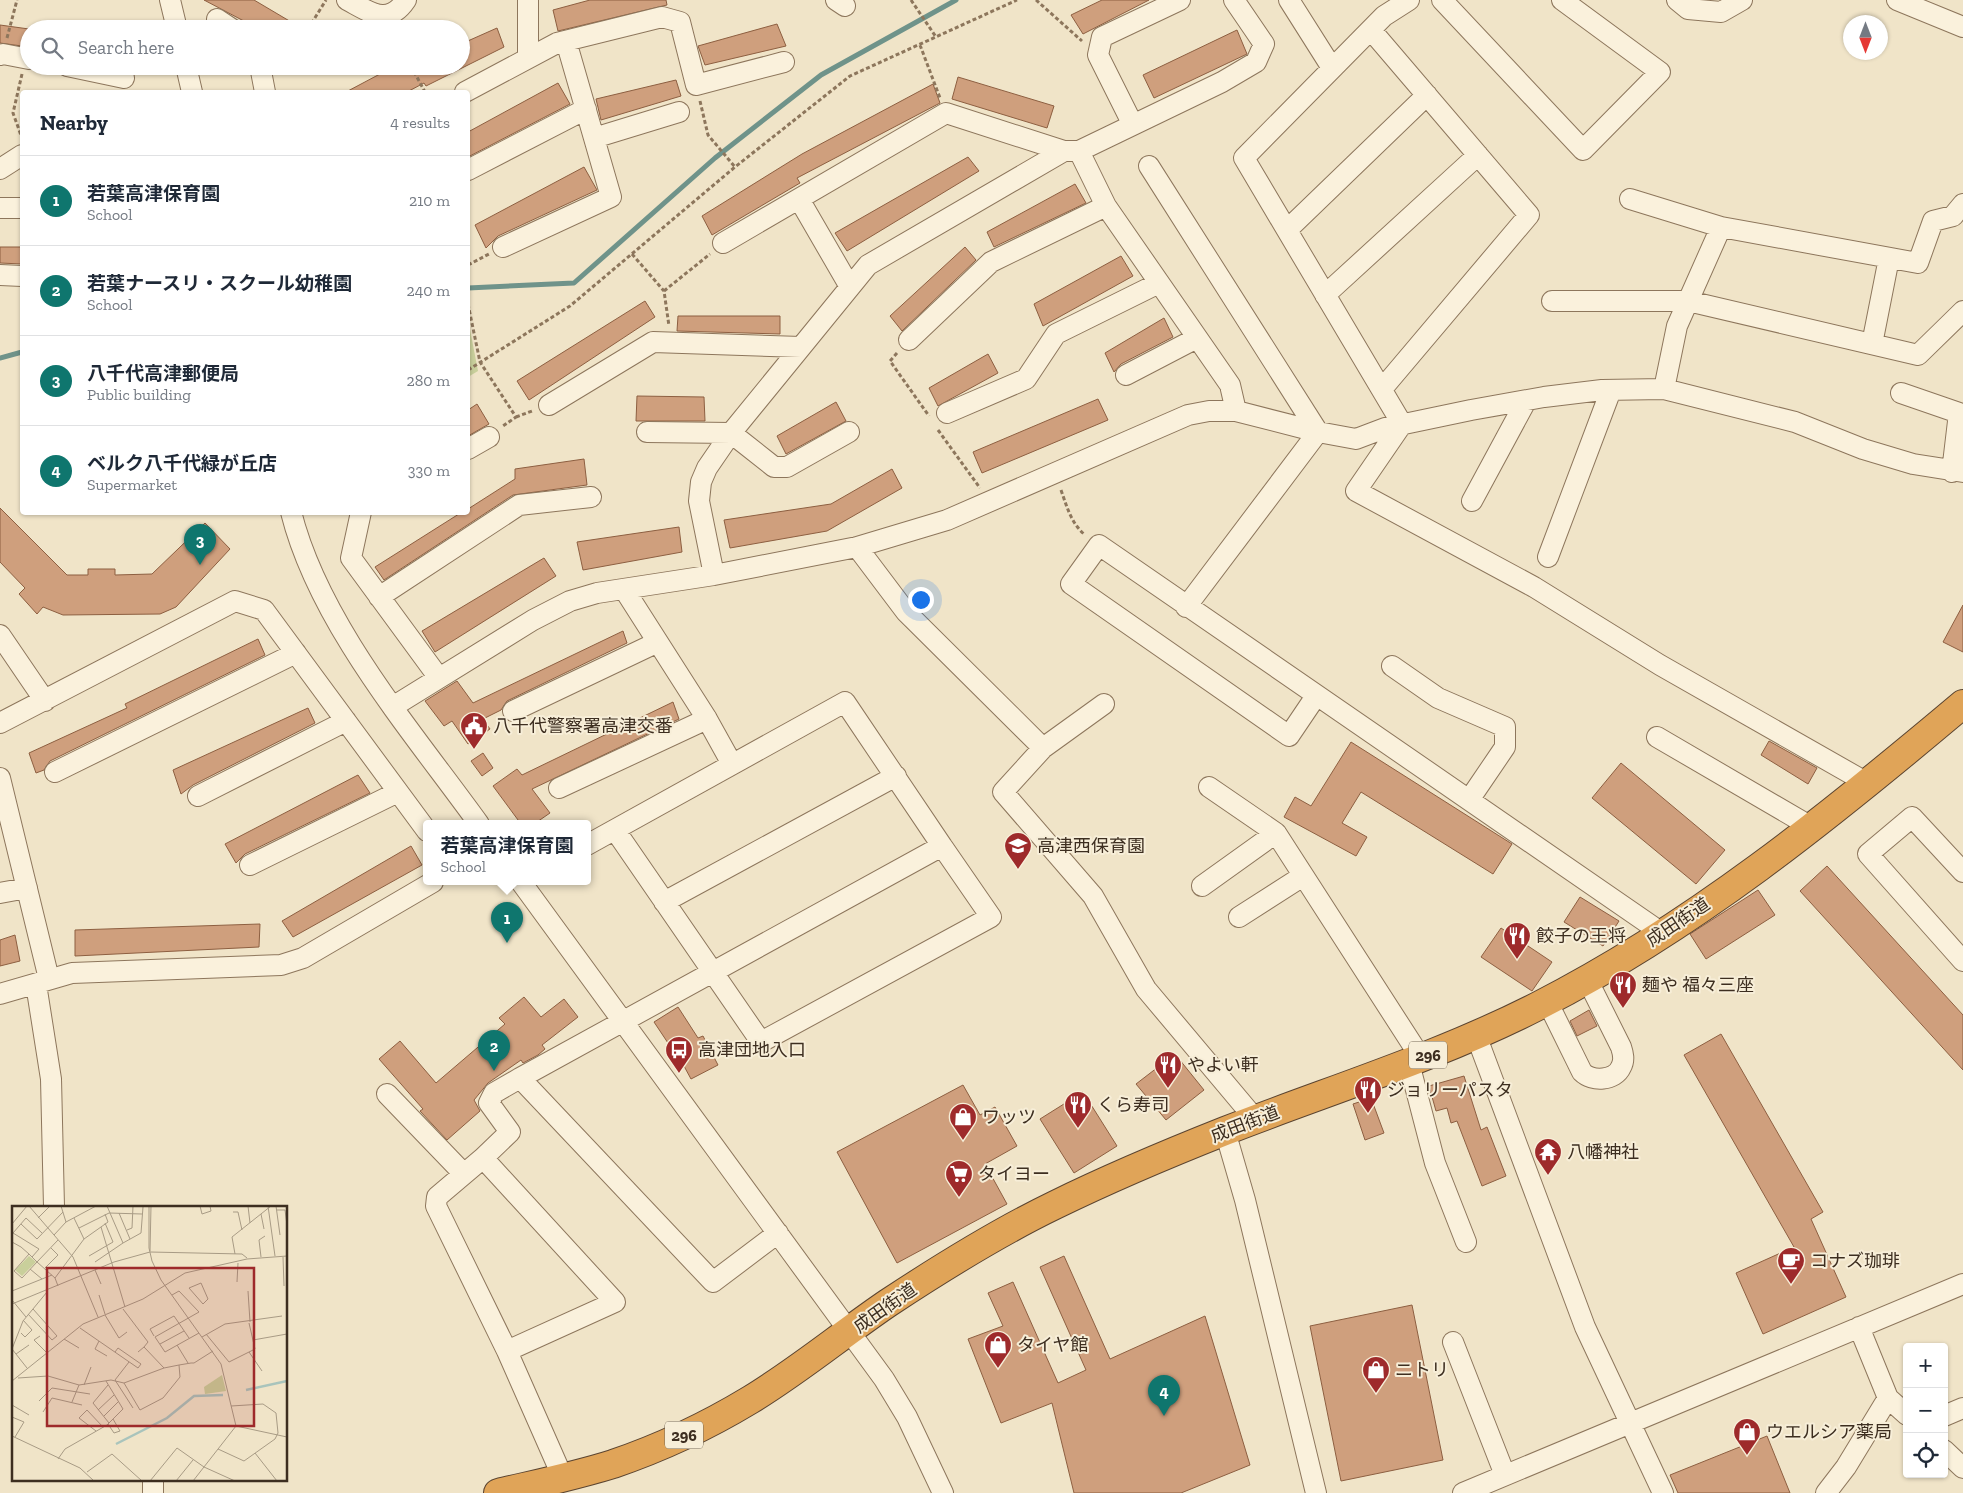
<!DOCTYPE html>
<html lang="en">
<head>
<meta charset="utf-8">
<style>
	body { margin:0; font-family:"Zilla Slab","Noto Sans JP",serif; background:#f6f6f7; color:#1f2937 }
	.controls { position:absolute; right:15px; bottom:15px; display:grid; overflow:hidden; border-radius:5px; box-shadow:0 1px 4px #0004 }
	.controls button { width:45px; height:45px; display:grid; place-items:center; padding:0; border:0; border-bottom:1px solid #e0e1e3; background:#fff; color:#1f2937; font:25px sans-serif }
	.compass { position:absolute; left:1843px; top:15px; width:45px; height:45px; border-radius:50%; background:#fff; box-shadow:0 1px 4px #0004; rotate:180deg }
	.you { position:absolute; left:920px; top:599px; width:18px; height:18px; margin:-12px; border:4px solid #fff; border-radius:50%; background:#1a73e8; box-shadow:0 0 0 8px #1a73e833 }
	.badge { display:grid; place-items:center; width:32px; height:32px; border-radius:50%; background:#0f766e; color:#fff; font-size:16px; font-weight:700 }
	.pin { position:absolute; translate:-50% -41px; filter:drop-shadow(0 1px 2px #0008) }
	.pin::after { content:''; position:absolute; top:26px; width:18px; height:15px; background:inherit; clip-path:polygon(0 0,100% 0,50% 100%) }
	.popup { position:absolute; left:423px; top:820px; width:168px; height:65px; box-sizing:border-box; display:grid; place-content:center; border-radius:5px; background:#fff; filter:drop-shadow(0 1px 4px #0005); font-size:16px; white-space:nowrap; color:#747a83 }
	.popup b { font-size:19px; color:#1f2937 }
	.popup::after { content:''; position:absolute; left:50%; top:100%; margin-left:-10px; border:10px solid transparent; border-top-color:#fff }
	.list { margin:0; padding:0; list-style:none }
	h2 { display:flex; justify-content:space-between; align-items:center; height:65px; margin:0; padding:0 20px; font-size:21px }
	h2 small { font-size:16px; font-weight:400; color:#747a83 }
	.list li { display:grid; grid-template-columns:32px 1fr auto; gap:15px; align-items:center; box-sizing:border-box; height:90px; padding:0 20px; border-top:1px solid #e0e1e3 }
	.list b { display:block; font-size:19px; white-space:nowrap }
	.list p { margin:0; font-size:16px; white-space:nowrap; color:#747a83 }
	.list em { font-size:16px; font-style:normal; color:#747a83 }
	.icon { flex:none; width:28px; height:28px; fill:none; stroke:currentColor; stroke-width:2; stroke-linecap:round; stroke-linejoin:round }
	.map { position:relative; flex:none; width:1963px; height:1493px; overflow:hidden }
	.search { position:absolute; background:#fff; box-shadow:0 1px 4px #0004; left:20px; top:20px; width:450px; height:55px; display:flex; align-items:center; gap:12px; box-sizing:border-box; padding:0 18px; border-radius:28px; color:#747a83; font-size:19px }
	.panel { position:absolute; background:#fff; box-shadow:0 1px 4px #0004; left:20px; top:90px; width:450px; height:425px; border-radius:5px }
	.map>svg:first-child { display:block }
	.green { fill:#c9cf9b }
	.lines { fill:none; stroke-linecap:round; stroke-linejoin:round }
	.stream { stroke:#6f938a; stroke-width:5 }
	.building { fill:#cf9f7d; stroke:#8d5f41 }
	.minor-casing { stroke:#8d765c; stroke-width:22 }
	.highway-casing { stroke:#5b4430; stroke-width:30 }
	.path { stroke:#8d765c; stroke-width:3; stroke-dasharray:4 2.5; stroke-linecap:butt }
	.minor { stroke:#faf1dc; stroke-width:20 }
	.highway { stroke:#e0a458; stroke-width:28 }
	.labels { text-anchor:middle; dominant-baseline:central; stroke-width:4; stroke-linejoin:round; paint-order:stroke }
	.shield { fill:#f7eed8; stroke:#756857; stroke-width:1 }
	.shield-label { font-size:16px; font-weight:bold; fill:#3d2e20 }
	.poi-label { font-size:18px; fill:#3d2e20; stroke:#f7eed8; text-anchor:start }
	.street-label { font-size:18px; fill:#3d2e20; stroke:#f7eed8 }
	.inset-river { fill:none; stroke:#a9c4bc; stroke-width:2.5 }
	.inset-road { fill:none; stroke:#a89b85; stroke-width:1 }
	.view { fill:#9e2a2b; fill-opacity:0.15; stroke:#9e2a2b; stroke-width:2.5 }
	.inset-edge { fill:none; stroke:#3d2e20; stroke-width:2.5 }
</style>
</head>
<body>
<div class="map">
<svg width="1963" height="1493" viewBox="0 0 1963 1493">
	<rect width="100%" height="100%" fill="#f0e4c8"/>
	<path class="green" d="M468 319 478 371 468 377Z"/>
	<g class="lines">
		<path class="stream" d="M468 288 574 283 715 158 821 75 956 0
			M0 358 22 352"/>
	</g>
	<path class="building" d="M204 0H254L303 29H259Z
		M590 0H666L667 5 558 31 553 10Z
		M1102 0H1149L1083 34 1071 15Z
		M777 24 786 46 705 65 698 46Z
		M0 25 29 29V47L0 43Z
		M497 28 504 47 426 86 424 83 407 92H346L395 66H461V44Z
		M1237 30 1247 54 1154 98 1143 75Z
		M958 77 1054 106 1047 128 952 99Z
		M676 80 681 96 601 120 596 99Z
		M558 83 570 104 468 157V132Z
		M933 84 940 103 797 178 800 183 712 235 702 216 802 154Z
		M968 157 979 171 847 251 835 233Z
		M584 167 597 190 498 236 486 248 475 225Z
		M1075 184 1086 203 994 247 987 232Z
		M0 247H22V264L0 263Z
		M965 247 976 260 902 331 890 316Z
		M1121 256 1133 276 1043 326 1034 304Z
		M645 301 655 317 529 400 517 381Z
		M678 316H780V334L677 331Z
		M1164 318 1173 337 1121 364 1114 372 1105 353Z
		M988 354 998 373 938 406 929 388Z
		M637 396 704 397 705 421H636Z
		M1098 399 1108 420 982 473 973 452Z
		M836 402 846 421 786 454 777 436Z
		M477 404 489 424 468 436V410Z
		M584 459 587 485 513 495 384 580 375 567 462 512H468V509L515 479V469Z
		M892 469 902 488 827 531 730 548 724 520 831 504Z
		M0 508 67 575H88V569H115V575L152 574 205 523 230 549 176 607 160 614 63 615 43 607 37 614 19 594 25 588 0 562Z
		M679 527 682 552 583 570 577 542Z
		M544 558 556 576 435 652 422 631Z
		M1963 605V652L1943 642Z
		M623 631 627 643 507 701 501 710 483 719 490 729 468 744 452 721 444 726 425 701 457 681 473 703Z
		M258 639 265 655 50 761 44 770 36 773 29 753 127 708 125 704Z
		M673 702 679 719 532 789 550 813 534 824H521L493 786 517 769 522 775Z
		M308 708 315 723 193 785 181 794 173 770Z
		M1769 741 1817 768 1808 784 1761 755Z
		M1351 742 1512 844 1493 874 1361 792 1342 823 1367 837 1356 856 1284 817 1295 797 1311 806Z
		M483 753 493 768 482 776 471 761Z
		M1621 763 1725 850 1696 884 1592 798Z
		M358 775 370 793 245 854 236 863 225 844Z
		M411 846 422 865 293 937 282 921Z
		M1827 866 1963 1015V1070L1800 891Z
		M1758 890 1775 915 1706 959 1690 934Z
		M1580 897 1619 921 1603 946 1564 922Z
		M260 924 259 947 75 956V930Z
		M1501 928 1552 962 1532 991 1481 957Z
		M15 935 20 961 0 966V940Z
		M524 997 541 1017 564 999 578 1017 542 1045 545 1049 538 1055 523 1063 521 1060 488 1083 474 1100 480 1111 447 1140 420 1111 423 1109 379 1059 400 1041 436 1083 505 1024 499 1018Z
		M678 1007 698 1038 703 1036 718 1065 691 1079 671 1042 668 1043 654 1022Z
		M1589 1010 1597 1026 1577 1036 1570 1021Z
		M1721 1034 1823 1212 1811 1219 1846 1297 1763 1334 1736 1273 1794 1247 1684 1055Z
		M1175 1054 1204 1090 1166 1120 1136 1084Z
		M1464 1076 1481 1130 1487 1127 1506 1176 1482 1186 1457 1121 1451 1123 1447 1108 1436 1111 1429 1086Z
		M963 1085 980 1115 995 1107 1017 1146 985 1164 1007 1204 897 1263 837 1152Z
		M1083 1092 1117 1146 1074 1173 1040 1119Z
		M1371 1098 1384 1133 1365 1140 1353 1104Z
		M1064 1256 1110 1359 1205 1316 1250 1465 1181 1493H1074L1052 1403 1001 1423 968 1339 1003 1326 988 1293 1013 1282 1058 1383 1086 1370 1040 1267Z
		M1412 1305 1443 1460 1341 1481 1310 1326Z
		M1767 1436 1790 1493H1678L1670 1475Z"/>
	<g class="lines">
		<defs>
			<path id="minor" d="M170 0 177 29
				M347 0C370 12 388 27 406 0
				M836 0 845 6
				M1289 0 1332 68
				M1442 0 1583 150 1660 72 1562 0
				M1677 0 1688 9 1721 12 1742 0
				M1897 0 1963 27
				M217 19 232 29
				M1371 30 1529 215 1382 389
				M0 55 3 54 29 59
				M528 57V0
				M67 66 124 78
				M186 66 192 92
				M260 66 265 92
				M465 92 557 43 662 17 680 22 696 85 784 62
				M1133 125 1098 55 1102 37 1180 0
				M594 138 679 112
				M1079 151 1222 82 1256 62 1264 44 1234 0
				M1149 166 1318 432 1186 607
				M0 169 22 155
				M468 170 586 109
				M799 199 850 287
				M1630 199 1721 227 1918 263 1933 221 1953 216 1963 204
				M0 208H22
				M1287 230 1427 95
				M723 243 946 113 1064 151
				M503 247 611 197 566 41
				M0 275 22 276
				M1325 295 1478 155
				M1552 301H1688L1918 355 1963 311
				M909 340 991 262 1106 206
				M1872 344 1889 258
				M1126 375 1197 338
				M1664 389 1677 326 1721 227
				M1901 393 1959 413 1952 472
				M549 405 653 342 801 347
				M1236 411 1318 432 1356 439 1385 428 1471 410 1544 397 1602 390 1664 389 1795 422 1863 449 1913 464 1963 472
				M947 413 1026 379 1056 334 1159 283
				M1402 424 1356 491 1534 587 1660 665 1869 784
				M1402 424 1244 158 1384 16 1409 0
				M647 432 731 433 774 467H787L849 432
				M468 449 489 437
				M1472 501 1526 401
				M291 512C319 624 412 731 479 824
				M361 512 351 558 439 678
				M857 547 906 612 1043 748 1104 704
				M1548 557 1611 390
				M624 589 707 719 732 764
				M379 597 519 505 591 497
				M0 635 45 701
				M1392 666 1438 698 1505 727V747L1469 800
				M1316 696 1289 736 1071 584 1099 545 1662 933
				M394 706 533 620 570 601 597 593 714 575 857 547 947 520 1188 415 1209 411H1236L1230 385 1106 206 1079 151H1064L868 265 731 433 707 468 701 482 699 501 714 575
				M513 711 658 642
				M0 723 235 601 264 610 427 831
				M1657 737 1813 828
				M1043 748 1003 792 1093 896 1146 989 1256 1120
				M55 772 296 653
				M0 778 49 979
				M1209 787 1276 833
				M559 788 707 719
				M198 796 346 721
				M615 830 761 1042 991 917 942 846
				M587 845 845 702 942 846 520 1078 713 1282 778 1233
				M250 865 398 792
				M1963 872 1912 817 1868 854 1963 961
				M521 882 884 1379 907 1417 943 1493
				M1202 886 1276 833 1421 1058
				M0 893 27 888
				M664 902 896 776
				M1239 917 1303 876
				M36 984 51 1079 54 1207
				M0 994 72 973 281 965 303 958 433 882
				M1547 1001 1582 1072C1592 1082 1615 1081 1621 1067 1625 1060 1623 1053 1621 1047L1587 979
				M1476 1035 1585 1327 1663 1493
				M1409 1063 1435 1163 1466 1242
				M387 1094 464 1174
				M1225 1131 1245 1200 1316 1493
				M483 1158 615 1302 507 1351 436 1206 437 1197Z
				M483 1158 510 1132 489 1103 494 1093 520 1078
				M1859 1327 1888 1398 1907 1415
				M1453 1342 1505 1475
				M507 1351 563 1478
				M1944 1416 1963 1408
				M1944 1450 1963 1468
				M153 1479V1493
				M1463 1493 1963 1284
				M1826 1493 1846 1467 1888 1398"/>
			<path id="highway" d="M498 1493C536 1484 575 1476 613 1464 660 1448 707 1426 750 1400 798 1371 841 1335 888 1303 941 1268 997 1233 1055 1205 1110 1178 1167 1154 1225 1131 1330 1090 1438 1057 1538 1006 1693 927 1830 816 1963 704"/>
		</defs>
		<use href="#minor" class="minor-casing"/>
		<use href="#highway" class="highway-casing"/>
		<path class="path" d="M911 0 936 37
			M1036 0 1082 41
			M308 29 326 0
			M7 38 17 0
			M920 45 940 98
			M411 66 425 92
			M22 74 13 113 22 138
			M700 101 708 135 735 167
			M632 254 664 291 669 326
			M468 265 489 254
			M664 291 710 254
			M468 304 480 362 516 417 503 426
			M897 353 890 361 929 416
			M468 370 570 306 735 167 850 76 1017 0
			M516 417 532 411
			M938 430 980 488
			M1061 490C1067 507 1071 523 1085 535"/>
		<use href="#minor" class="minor"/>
		<use href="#highway" class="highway"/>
	</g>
	<defs>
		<symbol id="civic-pin" viewBox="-11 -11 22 30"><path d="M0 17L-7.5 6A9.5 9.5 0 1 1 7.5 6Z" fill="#9e2a2b" stroke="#f7eed8"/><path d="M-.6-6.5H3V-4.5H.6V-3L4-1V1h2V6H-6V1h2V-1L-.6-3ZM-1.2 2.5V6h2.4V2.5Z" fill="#fff"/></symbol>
		<symbol id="school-pin" viewBox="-11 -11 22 30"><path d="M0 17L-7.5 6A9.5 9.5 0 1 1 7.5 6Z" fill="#9e2a2b" stroke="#f7eed8"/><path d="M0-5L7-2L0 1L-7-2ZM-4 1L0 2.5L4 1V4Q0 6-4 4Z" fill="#fff"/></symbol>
		<symbol id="restaurant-pin" viewBox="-11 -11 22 30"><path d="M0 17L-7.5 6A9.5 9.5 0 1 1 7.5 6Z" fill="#9e2a2b" stroke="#f7eed8"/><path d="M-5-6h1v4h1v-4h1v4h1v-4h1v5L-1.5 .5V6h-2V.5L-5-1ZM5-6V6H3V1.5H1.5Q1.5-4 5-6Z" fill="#fff"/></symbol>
		<symbol id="bus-pin" viewBox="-11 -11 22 30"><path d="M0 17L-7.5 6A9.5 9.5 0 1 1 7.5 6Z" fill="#9e2a2b" stroke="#f7eed8"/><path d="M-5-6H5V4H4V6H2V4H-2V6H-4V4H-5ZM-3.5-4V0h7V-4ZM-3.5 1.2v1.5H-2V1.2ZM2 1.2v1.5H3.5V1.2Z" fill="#fff"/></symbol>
		<symbol id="shop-pin" viewBox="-11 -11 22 30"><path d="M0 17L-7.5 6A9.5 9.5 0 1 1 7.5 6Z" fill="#9e2a2b" stroke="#f7eed8"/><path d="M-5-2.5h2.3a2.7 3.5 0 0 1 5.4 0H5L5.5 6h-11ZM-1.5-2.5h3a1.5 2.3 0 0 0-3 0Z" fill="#fff"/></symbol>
		<symbol id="temple-pin" viewBox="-11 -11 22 30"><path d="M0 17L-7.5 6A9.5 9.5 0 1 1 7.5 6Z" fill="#9e2a2b" stroke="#f7eed8"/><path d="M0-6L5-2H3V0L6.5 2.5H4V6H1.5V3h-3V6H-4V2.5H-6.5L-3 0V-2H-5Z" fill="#fff"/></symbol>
		<symbol id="supermarket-pin" viewBox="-11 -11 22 30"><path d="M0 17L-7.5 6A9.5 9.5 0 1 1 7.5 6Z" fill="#9e2a2b" stroke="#f7eed8"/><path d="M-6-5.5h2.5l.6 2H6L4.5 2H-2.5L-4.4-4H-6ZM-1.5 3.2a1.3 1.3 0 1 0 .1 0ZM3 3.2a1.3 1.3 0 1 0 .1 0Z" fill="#fff"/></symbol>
		<symbol id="cafe-pin" viewBox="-11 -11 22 30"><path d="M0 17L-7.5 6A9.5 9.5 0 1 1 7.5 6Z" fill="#9e2a2b" stroke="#f7eed8"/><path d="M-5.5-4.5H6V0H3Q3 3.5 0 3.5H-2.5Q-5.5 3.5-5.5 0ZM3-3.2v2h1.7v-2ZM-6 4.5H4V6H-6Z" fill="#fff"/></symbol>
	</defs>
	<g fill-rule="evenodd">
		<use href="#civic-pin" x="458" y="710" width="32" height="43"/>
		<use href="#school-pin" x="1002" y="830" width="32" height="43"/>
		<use href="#restaurant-pin" x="1501" y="920" width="32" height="43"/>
		<use href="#restaurant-pin" x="1607" y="969" width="32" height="43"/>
		<use href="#bus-pin" x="663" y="1034" width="32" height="43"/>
		<use href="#restaurant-pin" x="1152" y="1049" width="32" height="43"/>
		<use href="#restaurant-pin" x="1352" y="1074" width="32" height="43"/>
		<use href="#restaurant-pin" x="1062" y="1089" width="32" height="43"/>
		<use href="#shop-pin" x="947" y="1101" width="32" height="43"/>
		<use href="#temple-pin" x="1532" y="1136" width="32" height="43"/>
		<use href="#supermarket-pin" x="943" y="1158" width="32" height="43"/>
		<use href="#cafe-pin" x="1775" y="1245" width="32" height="43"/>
		<use href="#shop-pin" x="982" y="1329" width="32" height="43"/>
		<use href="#shop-pin" x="1360" y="1354" width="32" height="43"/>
		<use href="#shop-pin" x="1731" y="1416" width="32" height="43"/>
	</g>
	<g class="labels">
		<g class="shield">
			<rect x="1409" y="1041.5" width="38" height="27" rx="4"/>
			<rect x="665" y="1421.5" width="38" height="27" rx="4"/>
		</g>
		<g class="shield-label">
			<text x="1428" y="1055">296</text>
			<text x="684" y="1435">296</text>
		</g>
		<g class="poi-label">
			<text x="493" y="726">八千代警察署高津交番</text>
			<text x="1037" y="846">高津西保育園</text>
			<text x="1536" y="936">餃子の王将</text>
			<text x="1642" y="985">麺や 福々三座</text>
			<text x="698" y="1050">高津団地入口</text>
			<text x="1187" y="1065">やよい軒</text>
			<text x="1387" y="1090">ジョリーパスタ</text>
			<text x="1097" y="1105">くら寿司</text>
			<text x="982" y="1117">ワッツ</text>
			<text x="1567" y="1152">八幡神社</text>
			<text x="978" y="1174">タイヨー</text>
			<text x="1810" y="1261">コナズ珈琲</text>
			<text x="1017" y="1345">タイヤ館</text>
			<text x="1395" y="1370">ニトリ</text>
			<text x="1766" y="1432">ウエルシア薬局</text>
		</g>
		<g class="street-label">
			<text transform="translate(1678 922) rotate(-34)">成田街道</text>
			<text transform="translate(1245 1124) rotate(-21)">成田街道</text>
			<text transform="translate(885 1308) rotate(-35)">成田街道</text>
		</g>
	</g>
	<g transform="translate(12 1206)">
		<rect width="275" height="275" fill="#f0e4c8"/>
		<path d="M17 50 24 56 10 70 3 64ZM210 169 214 185 193 188 192 181Z" fill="#c9cf9b"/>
		<path class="inset-river" d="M234 184 275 175M104 238 155 212 182 190 211 189"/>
		<path class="inset-road" d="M17 0 61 51 86 111M49 0 54 16M95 0 111 37 129 27 131 1M137 0V42L140 55 149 74 209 158 224 220M188 0 190 8 199 5 198 0M236 0 238 17M256 0 263 50M264 0 268 29M265 4H273L275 19M221 6H226L230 24M107 7 118 33M249 8 252 23M26 12 38 0M62 12 72 33M0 18 15 0M9 18 25 33 51 6M89 21 113 101M67 22 97 7 130 8M115 24 120 22 121 0M42 29 54 16 84 0M0 36 9 41 17 48 25 56 10 72 2 65 17 48M138 45 139 0M223 48 220 31 259 0M77 50 101 36 93 17M20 51 27 43 1 27 14 12 30 27M249 51 247 34 253 30M271 51 272 80M83 56 111 37M33 62 46 49 39 42M18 63 30 73M83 64 89 78M43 72 72 33 96 16 93 8M225 76 226 57M189 77 196 93 191 98 177 82ZM46 80 43 72 25 56 46 34M0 85 40 69M236 85 238 116M87 89 93 108M160 89 167 85 187 106 143 131 153 146 187 127M0 94 14 111M0 98 102 56 138 46 230 48 235 52M111 103 136 136 132 141M16 108 40 134 45 130 21 103M93 109 107 132 115 126M68 122 126 162 129 158 106 142 103 146M9 127 13 131 20 124 11 114M194 128 217 156 243 143 237 117M28 130 22 134 34 146M142 130 138 123 162 110 177 132M190 131 213 118 270 110M52 133 67 142M241 134 275 128M87 135 83 143 95 150M148 138 172 125M165 139 176 157M0 143 11 115 35 86M0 143 15 162M126 146 132 141 152 162M237 146 250 165M4 148 17 139M117 156 103 174 121 202M167 159 168 171 151 192 128 204 112 177 152 162 167 159 179 157H182L201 145M6 172 36 170 67 179 99 174 112 177M0 175 71 118 131 93 173 67 235 53 275 50M72 179 79 161M96 179 81 197 97 217M27 195 40 182 78 188M60 196 67 179M0 199 17 209M86 204 102 189M31 206 40 192 70 199M92 210 106 196M0 211 12 216 3 231M96 218 102 227 108 225 101 213M224 220 275 231M84 225 67 212 75 204 91 221M0 230 68 262 82 275M206 243 232 255 263 233 266 227 264 207 251 198 219 200M243 247 265 275M46 253 53 243 95 219 111 203 94 175M75 266 100 248 130 275M138 275 165 242 192 261 223 275M164 275 181 254M181 275 224 220"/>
		<path class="view" d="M35 62H242V220H35Z"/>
		<rect width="275" height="275" class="inset-edge"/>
	</g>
</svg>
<div class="controls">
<button>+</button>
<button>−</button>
<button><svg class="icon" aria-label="locate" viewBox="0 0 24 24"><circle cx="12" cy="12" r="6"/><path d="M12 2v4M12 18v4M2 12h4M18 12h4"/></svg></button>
</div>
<svg class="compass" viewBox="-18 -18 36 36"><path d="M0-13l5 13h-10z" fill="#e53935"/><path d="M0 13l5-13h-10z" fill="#747a83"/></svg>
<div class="you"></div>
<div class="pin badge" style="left:507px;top:943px">1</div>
<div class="popup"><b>若葉高津保育園</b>School</div>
<div class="pin badge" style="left:494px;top:1071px">2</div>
<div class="pin badge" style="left:200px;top:565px">3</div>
<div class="pin badge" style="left:1164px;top:1416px">4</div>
<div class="search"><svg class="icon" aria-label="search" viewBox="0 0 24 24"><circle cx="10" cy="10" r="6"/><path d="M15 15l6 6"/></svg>Search here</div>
<section class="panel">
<h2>Nearby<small>4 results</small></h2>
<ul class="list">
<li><span class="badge">1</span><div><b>若葉高津保育園</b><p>School</p></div><em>210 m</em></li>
<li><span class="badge">2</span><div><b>若葉ナースリ・スクール幼稚園</b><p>School</p></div><em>240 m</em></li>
<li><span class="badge">3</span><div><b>八千代高津郵便局</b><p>Public building</p></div><em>280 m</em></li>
<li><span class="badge">4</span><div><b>ベルク八千代緑が丘店</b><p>Supermarket</p></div><em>330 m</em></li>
</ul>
</section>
</div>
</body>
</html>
